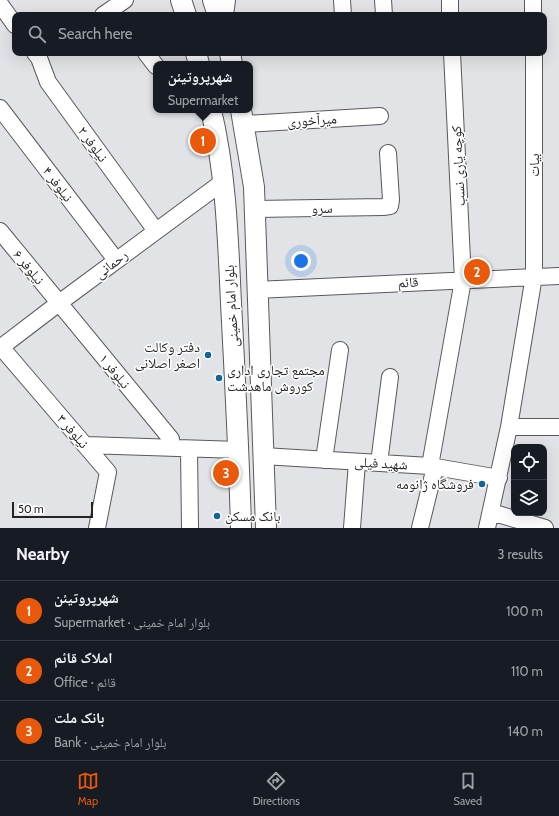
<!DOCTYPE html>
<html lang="en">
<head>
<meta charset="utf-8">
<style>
	body { margin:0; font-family:Cabin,"Noto Naskh Arabic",sans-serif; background:#242831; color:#f1f3f6 }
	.controls { position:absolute; right:12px; bottom:12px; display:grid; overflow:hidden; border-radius:8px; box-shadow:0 4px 16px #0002 }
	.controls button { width:36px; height:36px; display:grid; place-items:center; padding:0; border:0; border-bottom:1px solid #363941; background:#171b24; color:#f1f3f6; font:20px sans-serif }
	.scale { position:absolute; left:12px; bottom:10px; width:81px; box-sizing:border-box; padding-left:4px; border:2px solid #242425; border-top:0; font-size:11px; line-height:14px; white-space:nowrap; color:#242425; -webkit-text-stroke:3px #fff; paint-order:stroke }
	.you { position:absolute; left:301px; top:261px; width:14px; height:14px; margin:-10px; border:3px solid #fff; border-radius:50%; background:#1a73e8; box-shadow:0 0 0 6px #1a73e833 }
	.badge { display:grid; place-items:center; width:26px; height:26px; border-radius:50%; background:#ea580c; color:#fff; font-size:13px; font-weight:700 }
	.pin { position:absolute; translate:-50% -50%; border:2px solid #fff; box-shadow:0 1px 4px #0006 }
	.popup { position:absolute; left:153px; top:61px; width:100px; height:52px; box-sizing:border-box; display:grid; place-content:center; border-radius:8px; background:#171b24; filter:drop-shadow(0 1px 3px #0005); font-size:13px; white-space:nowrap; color:#9ea1a6 }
	.popup b { font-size:15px; color:#f1f3f6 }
	.popup::after { content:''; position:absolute; left:50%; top:100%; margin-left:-8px; border:8px solid transparent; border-top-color:#171b24 }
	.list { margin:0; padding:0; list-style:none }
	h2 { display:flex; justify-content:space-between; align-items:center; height:52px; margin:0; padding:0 16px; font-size:17px }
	h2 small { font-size:13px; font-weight:400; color:#9ea1a6 }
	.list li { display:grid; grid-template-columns:26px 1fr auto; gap:12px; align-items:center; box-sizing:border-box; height:60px; padding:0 16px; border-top:1px solid #363941 }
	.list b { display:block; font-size:15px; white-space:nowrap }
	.list p { margin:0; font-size:13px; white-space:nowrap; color:#9ea1a6 }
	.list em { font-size:13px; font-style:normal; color:#9ea1a6 }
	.icon { flex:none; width:22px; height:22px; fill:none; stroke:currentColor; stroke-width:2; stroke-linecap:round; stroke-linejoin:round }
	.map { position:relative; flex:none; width:559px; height:528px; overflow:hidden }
	.search { position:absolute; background:#171b24; box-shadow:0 4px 16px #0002; left:12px; right:12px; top:12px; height:44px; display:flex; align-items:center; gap:10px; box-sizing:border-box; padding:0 14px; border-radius:8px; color:#9ea1a6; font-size:15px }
	.sheet { height:232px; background:#171b24 }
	nav { display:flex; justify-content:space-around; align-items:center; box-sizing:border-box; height:56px; border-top:1px solid #363941; background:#171b24; font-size:11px; color:#9ea1a6 }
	nav a { display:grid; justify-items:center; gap:2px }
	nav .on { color:#ea580c }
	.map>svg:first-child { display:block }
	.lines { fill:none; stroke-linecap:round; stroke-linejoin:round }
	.minor-casing { stroke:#59595c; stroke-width:18 }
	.major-casing { stroke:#59595c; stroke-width:22 }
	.minor { stroke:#fff; stroke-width:16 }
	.major { stroke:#fff; stroke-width:20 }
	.poi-dot { fill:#146597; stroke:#fff; stroke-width:1.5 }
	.labels { text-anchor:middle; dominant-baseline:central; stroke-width:3; stroke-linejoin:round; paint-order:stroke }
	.street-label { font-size:14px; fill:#242425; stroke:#fff }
	.poi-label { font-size:14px; fill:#242425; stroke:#fff; text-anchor:end }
</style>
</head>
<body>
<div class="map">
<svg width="559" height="528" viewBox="0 0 559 528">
	<rect width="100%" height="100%" fill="#e2e3e6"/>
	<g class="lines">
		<defs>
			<path id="minor" d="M342 0 343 15
				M383 0 384 15
				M450 0V15
				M533 0V15
				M0 4 15 25
				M103 15 125 0
				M225 15 227 0
				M35 53 39 58 48 82 156 231
				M146 53 156 66
				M0 108 116 260
				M244 124 380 116
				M255 209 383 207 390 206 391 200 388 153
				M0 231 171 439
				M256 290 559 276
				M1 347 108 472 97 528
				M0 348 59 303 224 181
				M509 427H559
				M86 445 239 450
				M189 449 190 528
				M263 456 430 466 499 478
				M324 460 340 350
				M379 463 390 377
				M430 466 463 280 452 53
				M491 512 545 528
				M352 528 357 462
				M420 528 435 467
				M487 528 509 427 534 276V53"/>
			<path id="major" d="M181 0 186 15
				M213 0 218 15
				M196 53 199 64
				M230 53 232 64
				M211 110C226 173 228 238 231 303 235 378 239 453 241 528
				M241 110 254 187 266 528"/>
		</defs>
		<use href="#minor" class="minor-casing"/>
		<use href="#major" class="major-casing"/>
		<use href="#minor" class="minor"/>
		<use href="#major" class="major"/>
	</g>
	<g class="poi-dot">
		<circle cx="208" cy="355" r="4"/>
		<circle cx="219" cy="378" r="4"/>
		<circle cx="482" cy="484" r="4"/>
		<circle cx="217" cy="516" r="4"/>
	</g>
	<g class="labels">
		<g class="street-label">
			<text transform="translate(312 120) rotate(-4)">میرآخوری</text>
			<text transform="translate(93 144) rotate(54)">نیلوفر ۲</text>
			<text transform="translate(534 165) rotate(-90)">بیات</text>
			<text transform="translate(458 166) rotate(-93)">کوچه یاری نسب</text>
			<text transform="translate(58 184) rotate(53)">نیلوفر ۴</text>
			<text transform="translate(322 208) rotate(-1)">سرو</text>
			<text transform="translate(111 264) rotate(-37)">رحمانی</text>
			<text transform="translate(29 267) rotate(51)">نیلوفر ۶</text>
			<text transform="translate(408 282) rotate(-3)">قائم</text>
			<text transform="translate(231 306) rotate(-93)">بلوار امام خمینی</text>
			<text transform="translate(115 371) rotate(51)">نیلوفر ۱</text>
			<text transform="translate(73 431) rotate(49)">نیلوفر ۳</text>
			<text transform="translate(381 463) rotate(3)">شهید فیلی</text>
		</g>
		<g class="poi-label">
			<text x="200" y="347">دفتر وکالت<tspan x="200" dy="16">اصغر اصلانی</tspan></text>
			<text x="227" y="370" text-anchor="start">مجتمع تجاری اداری<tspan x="227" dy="16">کوروش ماهدشت</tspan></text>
			<text x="474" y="484">فروشگاه ژانومه</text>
			<text x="225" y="516" text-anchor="start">بانک مسکن</text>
		</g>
	</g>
</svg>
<div class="controls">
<button><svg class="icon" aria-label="locate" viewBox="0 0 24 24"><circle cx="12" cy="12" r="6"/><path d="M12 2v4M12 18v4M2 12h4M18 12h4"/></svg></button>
<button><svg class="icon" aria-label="layers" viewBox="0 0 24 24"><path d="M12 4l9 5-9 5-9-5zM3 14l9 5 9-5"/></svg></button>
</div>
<div class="scale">50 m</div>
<div class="you"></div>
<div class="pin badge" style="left:203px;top:141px">1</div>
<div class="popup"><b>شهرپروتیئن</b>Supermarket</div>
<div class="pin badge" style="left:477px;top:272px">2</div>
<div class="pin badge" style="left:226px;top:473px">3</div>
<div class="search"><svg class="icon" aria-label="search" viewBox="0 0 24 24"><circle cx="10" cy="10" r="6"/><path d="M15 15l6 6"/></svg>Search here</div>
</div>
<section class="sheet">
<h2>Nearby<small>3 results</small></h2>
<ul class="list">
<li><span class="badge">1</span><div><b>شهرپروتیئن</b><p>Supermarket · بلوار امام خمینی</p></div><em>100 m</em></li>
<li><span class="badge">2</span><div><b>املاک قائم</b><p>Office · قائم</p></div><em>110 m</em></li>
<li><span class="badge">3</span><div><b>بانک ملت</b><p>Bank · بلوار امام خمینی</p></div><em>140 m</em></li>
</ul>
</section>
<nav>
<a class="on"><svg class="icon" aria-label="map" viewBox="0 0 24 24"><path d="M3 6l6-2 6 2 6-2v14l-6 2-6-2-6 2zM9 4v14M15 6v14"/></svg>Map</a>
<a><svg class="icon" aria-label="directions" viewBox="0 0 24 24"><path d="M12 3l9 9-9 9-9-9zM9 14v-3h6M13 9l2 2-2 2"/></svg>Directions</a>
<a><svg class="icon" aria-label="saved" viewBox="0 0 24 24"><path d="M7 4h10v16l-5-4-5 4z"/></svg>Saved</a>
</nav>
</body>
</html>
